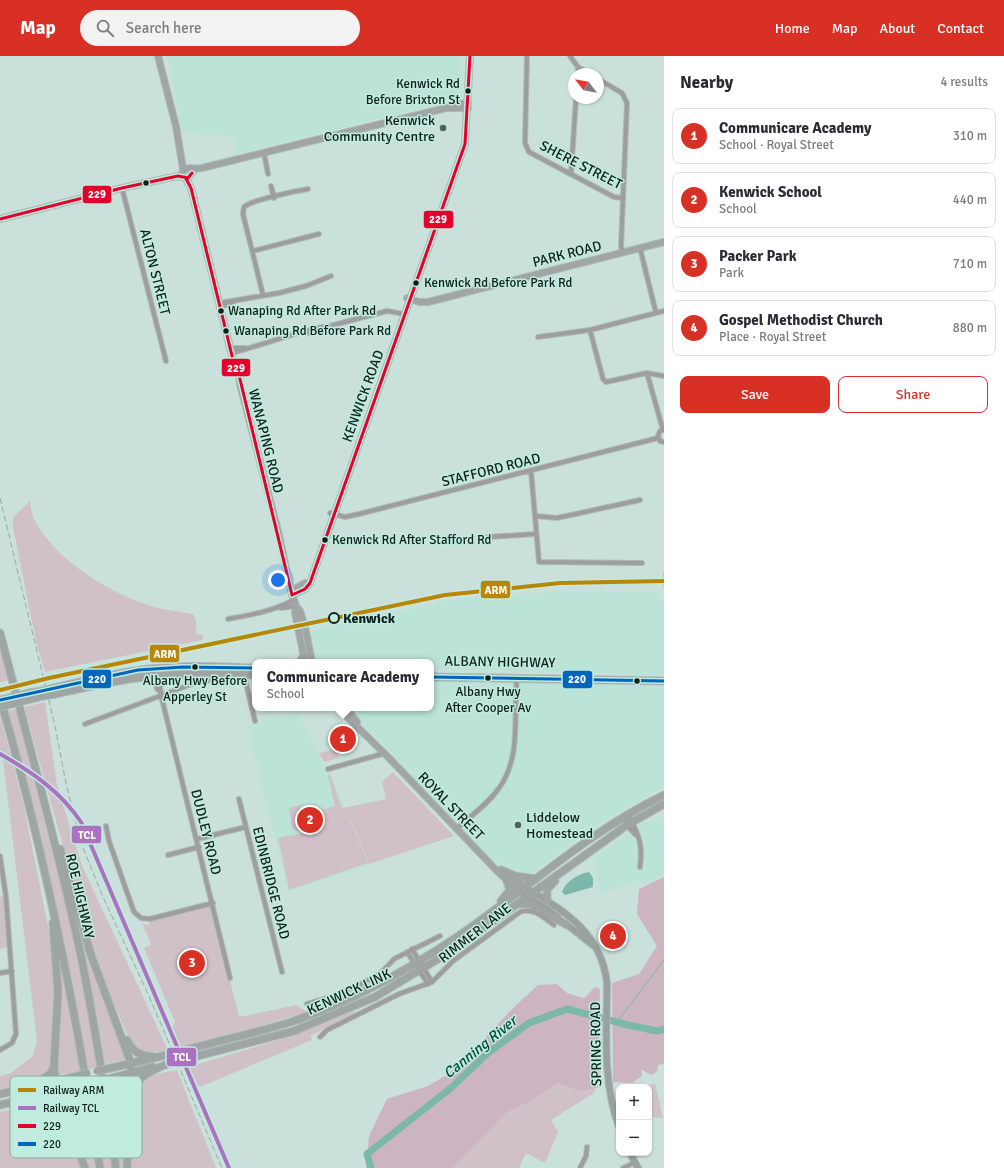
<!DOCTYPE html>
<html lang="en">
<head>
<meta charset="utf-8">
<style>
	body { margin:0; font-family:Signika,sans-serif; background:#f2f2f3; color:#2b2b33 }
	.controls { position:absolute; right:12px; bottom:12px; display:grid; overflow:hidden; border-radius:8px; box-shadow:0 1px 3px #0004 }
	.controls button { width:36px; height:36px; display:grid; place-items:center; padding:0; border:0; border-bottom:1px solid #e1e1e2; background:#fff; color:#2b2b33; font:20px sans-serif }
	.compass { position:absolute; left:568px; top:12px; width:36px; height:36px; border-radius:50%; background:#fff; box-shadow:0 1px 3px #0004; rotate:301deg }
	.you { position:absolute; left:278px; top:524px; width:14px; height:14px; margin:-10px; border:3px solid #fff; border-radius:50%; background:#1a73e8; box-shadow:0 0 0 6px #1a73e833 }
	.badge { display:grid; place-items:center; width:26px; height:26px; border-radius:50%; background:#d93025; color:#fff; font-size:13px; font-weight:700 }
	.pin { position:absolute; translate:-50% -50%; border:2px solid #fff; box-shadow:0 1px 4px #0006 }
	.popup { position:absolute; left:252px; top:603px; width:182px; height:52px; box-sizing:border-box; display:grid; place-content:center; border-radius:8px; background:#fff; filter:drop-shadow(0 1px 3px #0005); font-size:13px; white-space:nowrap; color:#7c7c81 }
	.popup b { font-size:15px; color:#2b2b33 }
	.popup::after { content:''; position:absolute; left:50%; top:100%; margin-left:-8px; border:8px solid transparent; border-top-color:#fff }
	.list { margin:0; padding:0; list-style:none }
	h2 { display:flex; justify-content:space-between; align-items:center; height:52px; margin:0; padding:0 16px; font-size:17px }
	h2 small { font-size:13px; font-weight:400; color:#7c7c81 }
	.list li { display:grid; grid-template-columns:26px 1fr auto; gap:12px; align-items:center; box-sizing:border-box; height:56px; margin:0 8px 8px; padding:0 8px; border:1px solid #e1e1e2; border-radius:8px }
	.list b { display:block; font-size:15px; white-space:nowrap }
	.list p { margin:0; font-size:13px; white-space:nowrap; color:#7c7c81 }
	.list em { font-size:13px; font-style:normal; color:#7c7c81 }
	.actions { display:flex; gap:8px; padding:12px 16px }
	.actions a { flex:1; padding:9px 0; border:1px solid #d93025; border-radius:8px; text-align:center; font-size:14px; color:#d93025 }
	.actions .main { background:#d93025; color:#fff }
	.icon { flex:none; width:22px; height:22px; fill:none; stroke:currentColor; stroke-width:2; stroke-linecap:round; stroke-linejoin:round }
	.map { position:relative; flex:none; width:664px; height:1112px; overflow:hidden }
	header { display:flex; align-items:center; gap:24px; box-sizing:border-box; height:56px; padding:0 20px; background:#d93025; color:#fff }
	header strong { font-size:19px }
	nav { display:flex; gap:22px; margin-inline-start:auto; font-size:14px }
	.search { width:280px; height:36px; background:#f2f2f3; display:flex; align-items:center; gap:10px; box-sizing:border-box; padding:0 14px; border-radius:22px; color:#7c7c81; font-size:15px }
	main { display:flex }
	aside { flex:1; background:#fff }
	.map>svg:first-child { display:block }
	.built { fill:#bce3d8 }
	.green { fill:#d0c1c8 }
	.forest { fill:#ccb4c1 }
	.water { fill:#7bb8a9 }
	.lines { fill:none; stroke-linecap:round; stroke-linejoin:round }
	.stream { stroke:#7bb8a9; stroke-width:1 }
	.river { stroke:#7bb8a9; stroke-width:7 }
	.street-casing { stroke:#aabcb8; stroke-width:6 }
	.secondary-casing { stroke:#aabcb8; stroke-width:8 }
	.primary-casing { stroke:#aabcb8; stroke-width:8 }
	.highway-casing { stroke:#aabcb8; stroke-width:9 }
	.street { stroke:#9f9d9e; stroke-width:4 }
	.secondary { stroke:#a1a6a5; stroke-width:6 }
	.primary { stroke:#9ba0a0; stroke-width:6 }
	.highway { stroke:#9ea5a4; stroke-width:7 }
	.rail { stroke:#9da6a4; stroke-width:1; stroke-dasharray:6 3; stroke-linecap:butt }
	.highway-bridge-casing { stroke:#aabcb8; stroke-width:9; stroke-linecap:butt }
	.highway-bridge { stroke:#9ea5a4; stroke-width:7 }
	.bus-1-casing { stroke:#c0ebdf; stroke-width:6 }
	.bus-2-casing { stroke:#c0ebdf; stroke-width:6 }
	.bus-1 { stroke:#e4002b; stroke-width:3 }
	.bus-2 { stroke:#0065bd; stroke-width:3 }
	.rail-1-casing { stroke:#c0ebdf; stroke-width:7 }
	.rail-2-casing { stroke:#c0ebdf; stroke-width:7 }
	.rail-1 { stroke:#b98607; stroke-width:4 }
	.rail-2 { stroke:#ab72c2; stroke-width:4 }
	.bus-dot { fill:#0f1f1b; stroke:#c0ebdf; stroke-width:1.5 }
	.poi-dot { fill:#50635e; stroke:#c0ebdf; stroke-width:1.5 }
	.stop-dot { fill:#c0ebdf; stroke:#0f1f1b; stroke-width:2 }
	.labels { text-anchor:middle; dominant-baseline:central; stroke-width:3; stroke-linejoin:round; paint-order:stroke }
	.bus-label { font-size:13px; fill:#0f1f1b; stroke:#c0ebdf; text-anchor:start }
	.poi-label { font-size:14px; fill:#0f1f1b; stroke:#c0ebdf; text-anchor:end }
	.street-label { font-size:14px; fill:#0f1f1b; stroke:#c0ebdf }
	.stop-label { font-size:14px; font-weight:bold; fill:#0f1f1b; stroke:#c0ebdf; text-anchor:start }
	.water-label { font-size:15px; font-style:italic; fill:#054c3f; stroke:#c0ebdf }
	.key { fill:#c0ebdf; stroke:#8baea4; stroke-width:1 }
	.key-label { font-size:11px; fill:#0f1f1b }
	.line-badge { stroke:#c0ebdf; stroke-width:1.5 }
	.badge-label { font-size:11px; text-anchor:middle; font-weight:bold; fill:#fff }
</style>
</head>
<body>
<header>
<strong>Map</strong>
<div class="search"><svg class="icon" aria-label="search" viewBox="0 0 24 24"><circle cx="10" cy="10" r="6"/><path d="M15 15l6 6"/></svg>Search here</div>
<nav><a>Home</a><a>Map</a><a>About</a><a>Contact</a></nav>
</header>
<main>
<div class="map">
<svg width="664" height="1112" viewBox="0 0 664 1112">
	<rect width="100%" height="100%" fill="#cae1db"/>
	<path class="built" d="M167 0H462L460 43 237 98 232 80 183 77Z
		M556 536H657V544H664V619L431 613V606H316L309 575 456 543 497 539Z
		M431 625 664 630V731L600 767 531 818 518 816 491 803 457 770 359 664 351 652H431Z
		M298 657 324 710 330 717 368 810 288 836 247 669Z
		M664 759V819L643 830 640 824 601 838 593 801 640 769Z"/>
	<path class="green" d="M30 445C31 451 32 460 35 465 56 504 108 536 148 549 162 554 178 555 193 558L196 564V578L204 579 202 584 45 616 36 586 13 471V461Z
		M0 590 9 624 0 626Z
		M45 646 57 729 82 810 168 994C153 997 141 998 131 987L96 907 24 651Z
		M16 653 75 887 98 1011 87 1014C67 892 39 774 7 655Z
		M0 659 23 746 51 885 54 923 51 1010 48 1017 0 1035V1020L11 1017 32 1001 37 986 2 695H0Z
		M337 693 339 702 324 706 319 697Z
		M393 716 454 780 369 808 351 764 352 767 348 768H352L368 807 289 834 278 782 308 776H300L292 772 289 752 300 749 303 759 335 750 328 720 330 718 342 752 386 743 382 726Z
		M4 840 6 882 8 891 0 893V841Z
		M72 844 127 1003 104 1008Z
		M208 851 212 854 239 960H245L296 949 307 956 182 993 179 991 171 974 175 966 144 892 150 889C151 883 144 875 143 868L149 869V865Z
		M57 888 81 1015 59 1019 57 1017Z
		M354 955 355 958 310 980 312 984 200 1031 194 1027 188 1011 295 979Z
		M599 978 600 1018 594 1037 551 1064 558 1076 545 1107 526 1097 519 1112H422L569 992Z
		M177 1014 216 1112H131C131 1090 128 1040 144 1024 152 1017 167 1016 177 1014Z
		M128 1024 125 1112H119L107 1029Z
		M655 1028 656 1031 663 1062 649 1061V1031H634Z
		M101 1031 113 1112H103L91 1035Z
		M85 1035 97 1112H87L61 1040Z
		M42 1044C60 1044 75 1097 81 1112H0V1056L30 1049Z"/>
	<path class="forest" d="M664 821V1008L658 1009 657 1016 651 1019 641 1013 642 1020 632 1027 613 1026 612 927 639 918 657 890 637 858 639 833Z
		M557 928 567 937 584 942 595 931 600 933 597 1011 601 1031 582 1035 558 1027 530 1045 507 1056 452 1112H366L369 1080 387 1043 428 1030 448 1018 468 1000 512 953 538 929Z"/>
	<path class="water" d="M589 816 593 822V831L565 839 562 836C566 825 578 818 589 816Z"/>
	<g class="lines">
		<path class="stream" d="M664 517V530
			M617 966 664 904"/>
		<path class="river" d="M371 1112 367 1098 452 1031 488 997 529 967 567 953 628 969 657 975 664 973"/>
		<defs>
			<path id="street" d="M527 0 525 87 529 96 614 141 623 142
				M570 0 578 11 590 18
				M578 18V11
				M598 23 622 37 627 47 621 190 623 197
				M264 97 268 118
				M571 118 576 42
				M271 130 274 142
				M122 132 166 305
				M640 192 656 257
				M253 195 319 178
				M263 239 243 158 244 151C251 144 296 135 308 133
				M220 247 279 237 306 230 331 220
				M221 251 235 245
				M590 274 603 323 606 326 647 317 664 320
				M301 277H313L326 271 387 255 404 258
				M538 281 590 274 664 255
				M231 292H245
				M232 297C262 289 293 277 323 271
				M647 317 663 374
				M664 374 660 375 658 380 660 385 664 386
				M531 415 539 506 642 507
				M330 457 345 461 359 458 658 382
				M536 460 557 462 640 444
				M488 481 536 478
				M281 552 296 550
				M228 563C251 559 273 555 294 544
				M146 615 159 620 161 639 230 922
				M244 619 255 665
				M154 620 157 633 160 635
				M85 668 200 625 234 623
				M328 713 382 698
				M239 743 282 916
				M628 759C639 778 643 789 640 811
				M623 762 631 774 636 779
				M106 770 109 785 134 856 141 862 150 863 213 847
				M456 773C471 760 488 748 499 732 522 701 513 658 517 621
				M197 783 246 771
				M168 799 199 791
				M0 800 6 841 16 978 12 987 0 994
				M412 893 432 926
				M407 896 428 928
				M0 917 12 915
				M307 948 334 940 363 927 381 917 394 903 440 880
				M320 981 327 974 399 938 432 926 453 905 520 856C533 851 543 861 554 869
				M580 1112 586 1100 587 1091
				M623 1112 634 1107"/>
			<path id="secondary" d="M158 0 176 70 183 113
				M451 49 468 47
				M191 113 202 112 446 52H468
				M185 121 191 132 196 152 234 308 239 319 240 328 278 475 291 535 296 550 300 555 305 571 312 606
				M0 163 122 132 178 120 188 122 192 117 191 112 183 113 182 118 184 121
				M407 242 419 246H428L664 186
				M291 535 305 527
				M292 539 305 533 310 527 465 88 470 0
				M296 550 295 557 305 606
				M338 652 390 703 499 817 520 835
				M346 652 357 666
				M508 819 525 831"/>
			<path id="primary" d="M525 831C565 856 601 876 607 927 607 976 602 1024 619 1071
				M520 835 558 861
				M565 867 594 890
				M630 1097 638 1112"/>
			<path id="highway" d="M0 577C28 685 58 792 81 900 95 970 106 1041 116 1112
				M300 606 304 599
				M431 621 664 625
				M54 632C86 625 118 616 150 613 185 609 220 611 255 612
				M30 637 42 635
				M55 638C82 632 109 626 136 622 175 617 216 617 255 619
				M31 643 43 640
				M1 645C45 798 76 954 100 1112
				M60 793 91 899 131 1007 127 1112
				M501 814 515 820 536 823
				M501 845 510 834 507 825
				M547 845V833L555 825
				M516 848H530L567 869
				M53 867 58 936 54 1011C57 1046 73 1079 85 1112
				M127 984C133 997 141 1000 155 1001
				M182 995C218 985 255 977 291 966 350 946 405 916 457 881 526 834 589 775 664 739
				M186 1003 294 975 375 941 453 894 627 769 664 748
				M111 1012 170 998
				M112 1022 153 1011
				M35 1029 50 1018 54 1011
				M0 1038 78 1020
				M133 1038C136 1019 154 1014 169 1007
				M45 1039 52 1043 64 1059
				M0 1049 79 1030"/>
		</defs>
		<use href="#street" class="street-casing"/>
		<use href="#secondary" class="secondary-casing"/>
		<use href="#primary" class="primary-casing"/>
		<use href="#highway" class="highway-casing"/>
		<use href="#street" class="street"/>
		<use href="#secondary" class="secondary"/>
		<use href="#primary" class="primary"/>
		<use href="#highway" class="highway"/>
		<path class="rail" d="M0 442 55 670 66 727 81 787 103 841 149 940 222 1112"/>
		<defs>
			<path id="highway-bridge" d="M42 635 54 632
				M43 640 55 638
				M0 644 30 637
				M0 651 31 643
				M170 998 182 995
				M173 1006 186 1003
				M97 1015 111 1012
				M78 1020 87 1017
				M79 1030 112 1022"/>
		</defs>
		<use href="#highway-bridge" class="highway-bridge-casing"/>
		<use href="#highway-bridge" class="highway-bridge"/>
		<defs>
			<path id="bus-1" d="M185 121 191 132 234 308 239 319 292 539 305 533 310 527 465 88 470 0
				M0 163 122 132 178 120 188 122 192 117"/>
			<path id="bus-2" d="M431 621 664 625
				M0 644 138 614 183 611 255 612"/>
		</defs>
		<use href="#bus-1" class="bus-1-casing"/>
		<use href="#bus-2" class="bus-2-casing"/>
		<use href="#bus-1" class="bus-1"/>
		<use href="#bus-2" class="bus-2"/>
		<defs>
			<path id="rail-1" d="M0 634 49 622 445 539 560 527 664 525"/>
			<path id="rail-2" d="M0 698C32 716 60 735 81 766L229 1112"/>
		</defs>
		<use href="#rail-1" class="rail-1-casing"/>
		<use href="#rail-2" class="rail-2-casing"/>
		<use href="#rail-1" class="rail-1"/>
		<use href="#rail-2" class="rail-2"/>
	</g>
	<g class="bus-dot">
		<circle cx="468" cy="35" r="3.5"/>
		<circle cx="146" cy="127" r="3.5"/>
		<circle cx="416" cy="227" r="3.5"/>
		<circle cx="221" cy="255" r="3.5"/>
		<circle cx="226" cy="275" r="3.5"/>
		<circle cx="325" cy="484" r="3.5"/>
		<circle cx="195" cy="611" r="3.5"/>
		<circle cx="488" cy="622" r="3.5"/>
		<circle cx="637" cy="625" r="3.5"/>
	</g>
	<g class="poi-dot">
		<circle cx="443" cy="72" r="4"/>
		<circle cx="518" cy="769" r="4"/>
	</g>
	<circle class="stop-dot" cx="334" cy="562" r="5"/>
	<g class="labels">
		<g class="bus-label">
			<text x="460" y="28" text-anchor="end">Kenwick Rd<tspan x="460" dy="16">Before Brixton St</tspan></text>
			<text x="424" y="227">Kenwick Rd Before Park Rd</text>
			<text x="228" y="255">Wanaping Rd After Park Rd</text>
			<text x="234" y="275">Wanaping Rd Before Park Rd</text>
			<text x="332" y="484">Kenwick Rd After Stafford Rd</text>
			<text x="195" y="625" text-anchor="middle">Albany Hwy Before<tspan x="195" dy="16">Apperley St</tspan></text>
			<text x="488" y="636" text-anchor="middle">Albany Hwy<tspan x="488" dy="16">After Cooper Av</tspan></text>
		</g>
		<g class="poi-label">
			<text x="435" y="64">Kenwick<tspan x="435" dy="16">Community Centre</tspan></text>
			<text x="526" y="761" text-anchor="start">Liddelow<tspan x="526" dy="16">Homestead</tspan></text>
		</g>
		<g class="street-label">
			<text transform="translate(581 109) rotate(27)">SHERE STREET</text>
			<text transform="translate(567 198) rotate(-14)">PARK ROAD</text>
			<text transform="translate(155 216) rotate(76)">ALTON STREET</text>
			<text transform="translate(363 340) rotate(-70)">KENWICK ROAD</text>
			<text transform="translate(266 385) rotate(76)">WANAPING ROAD</text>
			<text transform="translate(491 414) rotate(-14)">STAFFORD ROAD</text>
			<text transform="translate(500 606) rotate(1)">ALBANY HIGHWAY</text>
			<text transform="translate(451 750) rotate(46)">ROYAL STREET</text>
			<text transform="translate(206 776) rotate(76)">DUDLEY ROAD</text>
			<text transform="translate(271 827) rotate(76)">EDINBRIDGE ROAD</text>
			<text transform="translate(80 840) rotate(77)">ROE HIGHWAY</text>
			<text transform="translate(475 877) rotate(-38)">RIMMER LANE</text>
			<text transform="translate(349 936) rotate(-25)">KENWICK LINK</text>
			<text transform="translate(596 988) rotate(-91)">SPRING ROAD</text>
		</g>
		<g class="stop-label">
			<text x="343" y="562">Kenwick</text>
		</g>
		<g class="water-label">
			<text transform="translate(480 991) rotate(-39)">Canning River</text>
		</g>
	</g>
	<rect x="10" y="1020" width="132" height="82" rx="6" class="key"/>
	<rect x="18" y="1032" width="18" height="4" fill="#b98607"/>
	<rect x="18" y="1050" width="18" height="4" fill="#ab72c2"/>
	<rect x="18" y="1068" width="18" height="4" fill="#e4002b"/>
	<rect x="18" y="1086" width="18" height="4" fill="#0065bd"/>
	<g class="key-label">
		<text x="43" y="1038">Railway ARM</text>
		<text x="43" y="1056">Railway TCL</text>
		<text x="43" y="1074">229</text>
		<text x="43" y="1092">220</text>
	</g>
	<g class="line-badge">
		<rect x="82" y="129" width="30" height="19" rx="4" fill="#e4002b"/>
		<rect x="423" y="154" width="31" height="19" rx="4" fill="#e4002b"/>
		<rect x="221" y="302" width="30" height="19" rx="4" fill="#e4002b"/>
		<rect x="480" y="524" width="31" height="19" rx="4" fill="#b98607"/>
		<rect x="149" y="588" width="31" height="19" rx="4" fill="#b98607"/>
		<rect x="82" y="613" width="30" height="20" rx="4" fill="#0065bd"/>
		<rect x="562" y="614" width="31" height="19" rx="4" fill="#0065bd"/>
		<rect x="71" y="769" width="31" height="19" rx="4" fill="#ab72c2"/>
		<rect x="166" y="991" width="31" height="20" rx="4" fill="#ab72c2"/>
	</g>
	<g class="badge-label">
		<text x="97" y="142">229</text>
		<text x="438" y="167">229</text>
		<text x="236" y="316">229</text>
		<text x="496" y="538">ARM</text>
		<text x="165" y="602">ARM</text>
		<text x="97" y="627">220</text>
		<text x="577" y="627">220</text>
		<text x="87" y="783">TCL</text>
		<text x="182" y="1005">TCL</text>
	</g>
</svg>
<div class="controls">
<button>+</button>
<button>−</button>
</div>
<svg class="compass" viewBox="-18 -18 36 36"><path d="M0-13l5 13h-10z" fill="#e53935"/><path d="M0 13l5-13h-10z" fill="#7c7c81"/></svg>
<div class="you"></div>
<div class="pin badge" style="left:343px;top:683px">1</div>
<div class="popup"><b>Communicare Academy</b>School</div>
<div class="pin badge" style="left:310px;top:764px">2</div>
<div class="pin badge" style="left:192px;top:907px">3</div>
<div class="pin badge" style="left:613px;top:880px">4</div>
</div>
<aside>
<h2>Nearby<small>4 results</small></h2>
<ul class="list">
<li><span class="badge">1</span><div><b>Communicare Academy</b><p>School · Royal Street</p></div><em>310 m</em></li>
<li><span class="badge">2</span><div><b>Kenwick School</b><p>School</p></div><em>440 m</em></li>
<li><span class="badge">3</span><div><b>Packer Park</b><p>Park</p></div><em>710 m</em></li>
<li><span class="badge">4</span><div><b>Gospel Methodist Church</b><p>Place · Royal Street</p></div><em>880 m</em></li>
</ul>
<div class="actions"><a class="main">Save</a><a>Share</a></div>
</aside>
</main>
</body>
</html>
